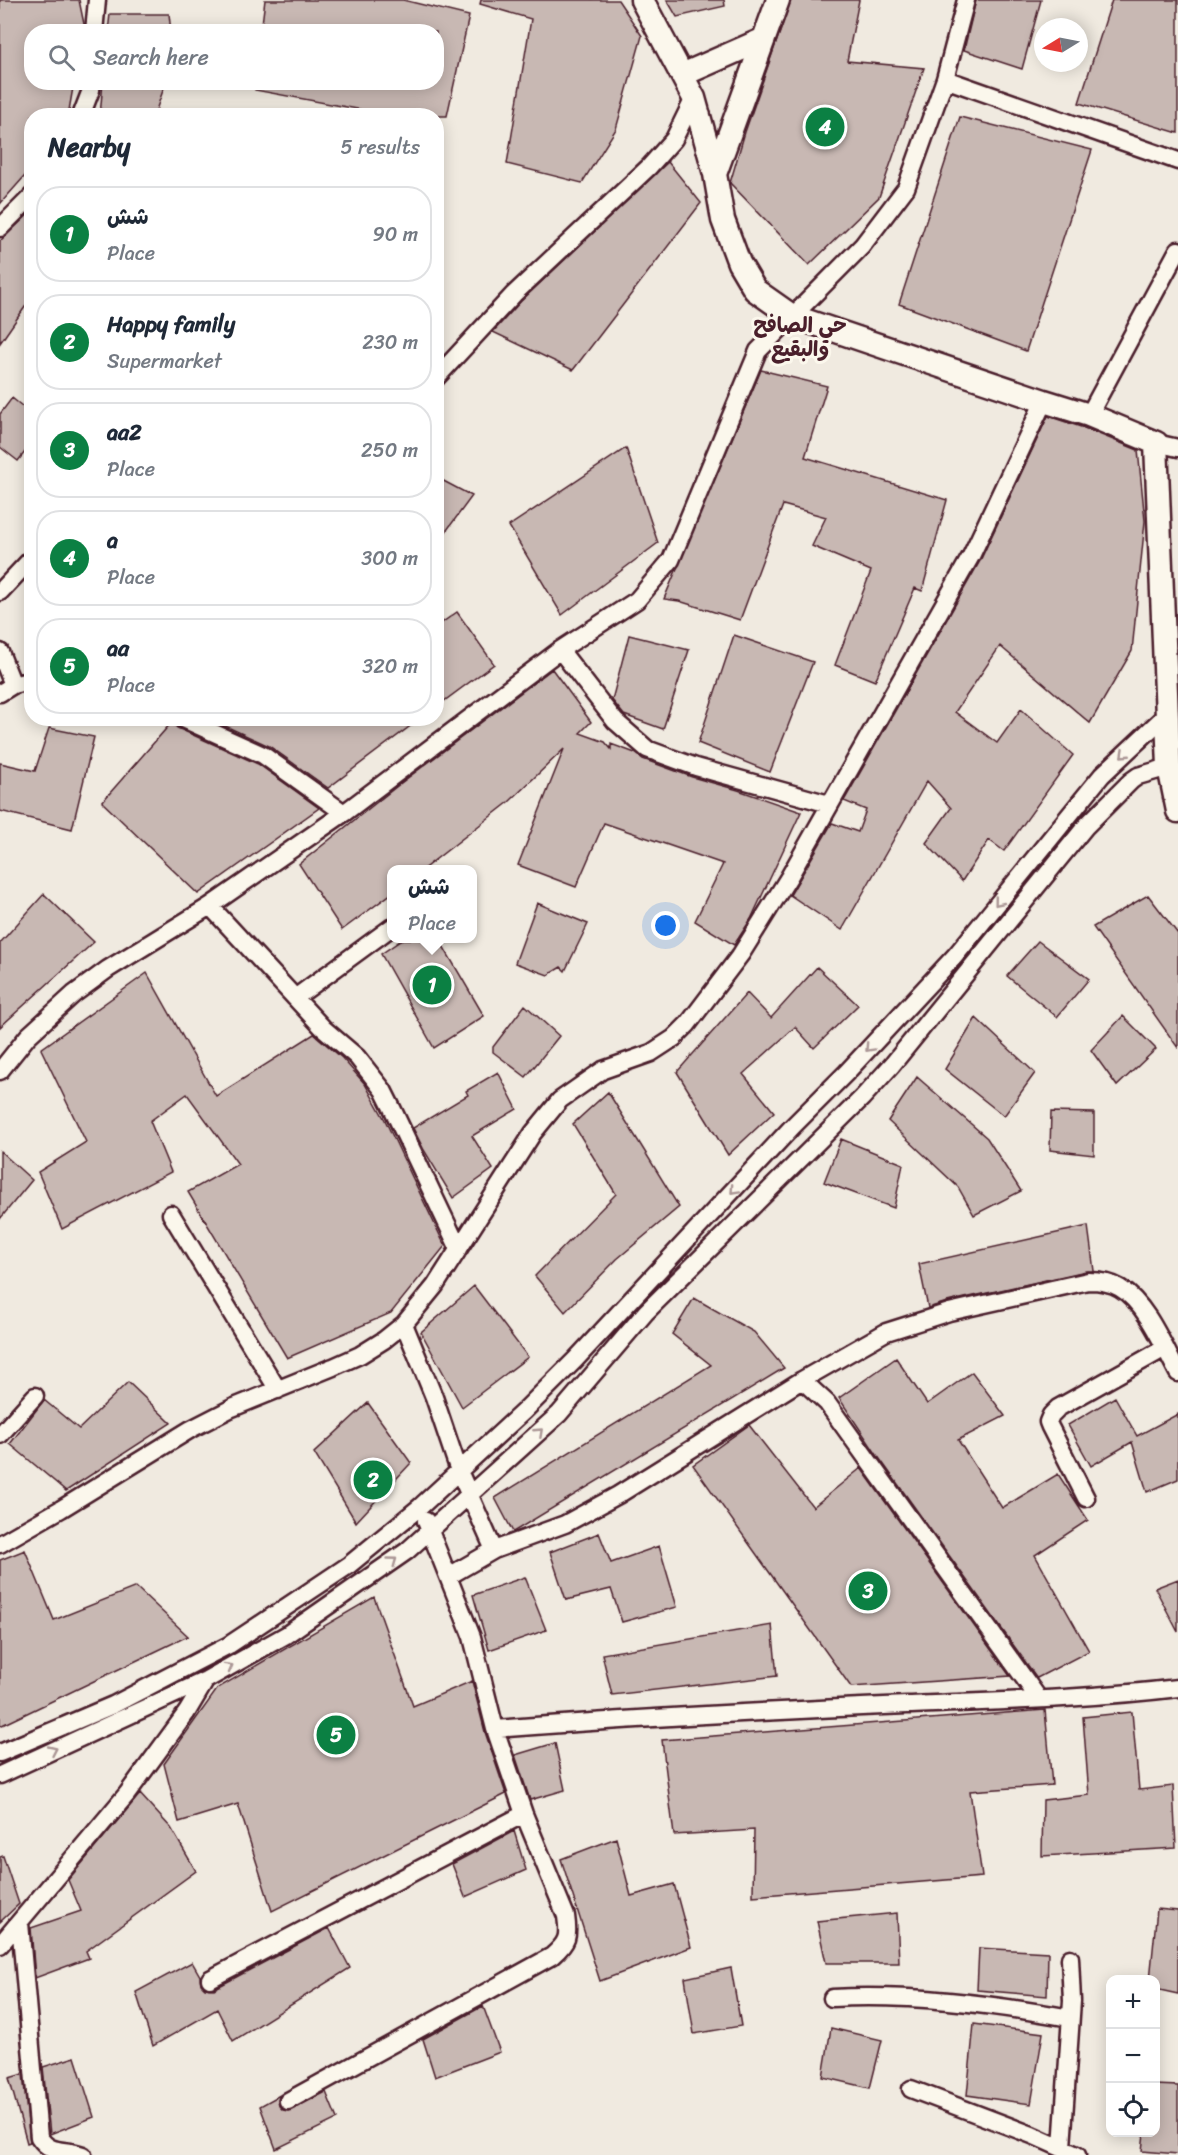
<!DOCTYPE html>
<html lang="en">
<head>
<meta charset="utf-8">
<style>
	body { margin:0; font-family:Sriracha,"Playpen Sans Arabic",sans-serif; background:#f6f6f7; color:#1f2937 }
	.controls { position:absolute; right:18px; bottom:18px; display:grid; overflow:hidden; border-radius:12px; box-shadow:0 3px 15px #0003 }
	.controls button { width:54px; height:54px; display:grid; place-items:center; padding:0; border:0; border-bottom:2px solid #e0e1e3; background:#fff; color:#1f2937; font:30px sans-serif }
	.compass { position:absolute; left:1034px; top:18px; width:54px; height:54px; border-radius:50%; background:#fff; box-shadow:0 3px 15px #0003; rotate:260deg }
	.you { position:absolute; left:666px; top:926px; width:21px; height:21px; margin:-15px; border:4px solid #fff; border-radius:50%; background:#1a73e8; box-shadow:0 0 0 9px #1a73e833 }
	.badge { display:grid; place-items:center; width:39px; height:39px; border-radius:50%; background:#0b8043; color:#fff; font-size:20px; font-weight:700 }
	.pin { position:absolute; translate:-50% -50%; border:3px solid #fff; box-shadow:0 2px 6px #0006 }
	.popup { position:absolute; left:387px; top:865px; width:90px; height:78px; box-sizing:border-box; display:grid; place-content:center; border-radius:12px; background:#fff; filter:drop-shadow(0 2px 4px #0005); font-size:20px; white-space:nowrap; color:#747a83 }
	.popup b { font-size:22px; color:#1f2937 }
	.popup::after { content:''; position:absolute; left:50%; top:100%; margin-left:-12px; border:12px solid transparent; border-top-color:#fff }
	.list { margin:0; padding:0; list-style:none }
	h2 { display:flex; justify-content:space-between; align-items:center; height:78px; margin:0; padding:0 24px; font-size:26px }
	h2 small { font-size:20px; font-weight:400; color:#747a83 }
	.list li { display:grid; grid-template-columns:39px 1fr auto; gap:18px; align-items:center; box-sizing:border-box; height:96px; margin:0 12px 12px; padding:0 12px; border:2px solid #e0e1e3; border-radius:24px }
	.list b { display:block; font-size:22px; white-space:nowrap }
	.list p { margin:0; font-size:20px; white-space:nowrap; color:#747a83 }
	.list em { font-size:20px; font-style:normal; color:#747a83 }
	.icon { flex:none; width:33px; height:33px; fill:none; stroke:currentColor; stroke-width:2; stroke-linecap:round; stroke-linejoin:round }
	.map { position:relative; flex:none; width:1178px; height:2155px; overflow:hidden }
	.search { position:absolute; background:#fff; box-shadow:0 3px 15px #0003; left:24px; top:24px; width:420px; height:66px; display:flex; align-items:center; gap:15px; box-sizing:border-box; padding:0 21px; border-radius:24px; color:#747a83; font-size:22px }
	.panel { position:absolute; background:#fff; box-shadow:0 3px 15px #0003; left:24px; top:108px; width:420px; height:618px; border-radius:24px }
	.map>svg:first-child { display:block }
	.building { fill:#c8b8b3; stroke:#4a1f2b; stroke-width:1.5 }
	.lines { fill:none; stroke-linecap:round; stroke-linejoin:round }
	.street-casing { stroke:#4a1f2b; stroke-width:21 }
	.secondary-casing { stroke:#4a1f2b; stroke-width:27 }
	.street { stroke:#fbf7ec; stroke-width:16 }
	.secondary { stroke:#fbf7ec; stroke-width:22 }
	.oneway { stroke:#ab9695 }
	.labels { text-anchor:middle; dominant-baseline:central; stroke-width:6; stroke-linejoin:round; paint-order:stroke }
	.neighbourhood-label { font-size:21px; font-weight:bold; fill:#4a1f2b; stroke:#fbf7ec }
</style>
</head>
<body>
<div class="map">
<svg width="1178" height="2155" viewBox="0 0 1178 2155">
	<rect width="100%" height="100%" fill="#f0eae0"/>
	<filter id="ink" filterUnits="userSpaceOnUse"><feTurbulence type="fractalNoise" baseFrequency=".0167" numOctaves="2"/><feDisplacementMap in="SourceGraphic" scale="12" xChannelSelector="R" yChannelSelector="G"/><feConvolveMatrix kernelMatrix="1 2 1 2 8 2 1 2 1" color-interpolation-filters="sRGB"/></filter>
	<g filter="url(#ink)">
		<path class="building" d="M0 0H79L84 24V32H32V82H74L68 116H32V168L0 204Z
			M265 0H403L469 16 447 116H395L255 90 256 82H436V32H261Z
			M481 0H618L642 36 616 129 582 183 507 164 531 19 480 4Z
			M667 0H724L725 6 677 17Z
			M791 0H859L847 61 924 68 879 197 809 265 730 183 745 132Z
			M976 0H1041L1022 69 964 50Z
			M1112 0H1178V133L1079 103Z
			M110 14H169L171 32H108Z
			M103 82H166L154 116H100Z
			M960 117 1092 150 1026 351 899 304Z
			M668 162 701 203 573 370 493 332 521 301Z
			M32 211V297L0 343V241Z
			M761 370 827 386 805 457 947 500 922 591 915 588 875 681 835 665 871 571 812 546 826 517 783 505 740 620 679 601 664 599Z
			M12 398 32 414V443L18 461 0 447V414Z
			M1048 416 1084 428 1138 450 1145 521 1132 651 1090 723 1000 646 955 712 997 743 1021 709 1073 755 1004 851 989 840 962 881 926 843 951 808 927 781 842 930 790 895 832 823 858 832 866 810 844 801 980 561Z
			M626 448 658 543 562 615 509 526Z
			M436 477 472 496 436 545Z
			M457 612 494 664 436 707V627Z
			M629 635 689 650 663 729 624 715 612 700Z
			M734 635 813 662 770 772 698 743Z
			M552 669 591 722 580 733 605 742 611 749V744L635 753 643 759 692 777 738 790 801 812 751 919 734 945 695 921 723 864 604 823 576 887 518 865 564 749 509 802 422 870H392V893L342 930 299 864 401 783Z
			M208 718H421L328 788 269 746Z
			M172 722 177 728 258 764 319 808 198 894 102 802Z
			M49 728 94 737 72 829 0 811V763L35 771Z
			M44 894 94 942 0 1027V943Z
			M1148 895 1178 934V1048L1093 927Z
			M537 903 588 924 565 971 561 967 548 975 515 963Z
			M403 939H439L484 1016 434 1048 381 954Z
			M1038 941 1089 979 1057 1017 1007 976Z
			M817 967 858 1005 814 1048 795 1027 743 1074 774 1112 728 1155 677 1072 747 993 771 1018Z
			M147 973 216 1096 314 1034 342 1058 365 1084 385 1120 445 1246 391 1313 287 1358 188 1192 238 1164 187 1094 150 1121 171 1172 62 1229 38 1172 86 1142 41 1049Z
			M525 1005 559 1036 526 1077 493 1052V1047Z
			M1123 1016 1156 1049 1117 1086 1091 1050Z
			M976 1018 1035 1073 1004 1116 945 1069Z
			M498 1072 517 1109 472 1136 493 1169 453 1198 424 1150 413 1128 468 1095 466 1091Z
			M917 1077 987 1138 1021 1191 974 1215 958 1187 888 1121Z
			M608 1092 679 1207 617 1259 565 1312 535 1276 616 1194 573 1124Z
			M1051 1112 1094 1113V1155L1050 1150Z
			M841 1139 903 1164 894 1208 824 1182Z
			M0 1151 32 1180 0 1219Z
			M1088 1226 1094 1271H1086L947 1302 928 1308 919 1264Z
			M474 1286 528 1357 462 1407 421 1332Z
			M694 1298 754 1332 784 1368 513 1532 495 1498 711 1365 672 1334Z
			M896 1358 927 1404 972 1372 1005 1416 958 1440 1002 1508 1058 1474 1088 1520 1035 1555 1089 1651 1037 1678 877 1455 839 1398Z
			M128 1382 171 1423 66 1491 10 1444 44 1400 79 1429Z
			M1115 1397 1137 1436 1178 1414V1479L1147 1492 1132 1442 1091 1466 1068 1425Z
			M368 1403 411 1463 356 1522 314 1453Z
			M749 1425 813 1507 861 1468 1010 1676 851 1687 693 1465Z
			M599 1533 611 1563 659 1546 677 1607 622 1622 611 1589 566 1600 550 1552Z
			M25 1550 54 1620 136 1587 188 1636 0 1726V1560Z
			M525 1577 546 1630 489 1650 473 1595Z
			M1178 1579V1632L1155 1588Z
			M374 1597 413 1706 472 1681 485 1732 506 1794 272 1911 238 1804 179 1822 164 1764 218 1688Z
			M772 1625 777 1676 612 1695 602 1654Z
			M1045 1710 1052 1785 970 1791 982 1877 753 1896 754 1830 674 1835 662 1740Z
			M1132 1712 1139 1790 1173 1786 1176 1848 1042 1856 1043 1800 1089 1795 1083 1717Z
			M555 1743 565 1790 530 1800 515 1755Z
			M140 1794 171 1828 196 1871 86 1951 89 1958 35 1978 31 1928 81 1911 68 1880Z
			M514 1831 526 1870 465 1897 452 1864Z
			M616 1838 631 1896 674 1884 691 1947 600 1981 561 1859Z
			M3 1856 19 1904 0 1922V1857Z
			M1157 1909 1178 1911V1994L1155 1989V1980H1150Z
			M897 1913 899 1963H826L817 1921Z
			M329 1928 350 1968 233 2041 217 2009 153 2046 136 1992 192 1962 200 1976 201 1984 205 1988 214 1989Z
			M979 1948 1048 1952 1047 1996 977 1990Z
			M731 1968 741 2026 694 2034 685 1978Z
			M483 2006 500 2052 435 2077 423 2039Z
			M974 2024 1043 2033 1031 2104 967 2095Z
			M831 2028 882 2040 870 2088 823 2077Z
			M75 2057 94 2117 50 2134 43 2067Z
			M23 2074 30 2142 27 2143 9 2078Z
			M1155 2085 1178 2086V2154L1142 2151 1144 2133H1155Z
			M326 2092 337 2119 276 2149 260 2106 280 2095 278 2100 279 2106 283 2110 288 2111Z"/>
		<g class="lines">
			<defs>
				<path id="street" d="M94 32 97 0
					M945 79 1178 161
					M81 116 91 90 92 82
					M0 228 32 196
					M436 378 514 294 649 167 674 139 694 98
					M1089 415 1178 250
					M1156 443 1178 448
					M0 592 32 558
					M560 650 615 721 647 749 696 767 829 804
					M0 652 13 685
					M0 693 13 685 32 680
					M181 718 263 755 344 813
					M210 906 323 1028 357 1057 383 1090 393 1110 459 1249
					M295 998 392 927
					M0 1071 28 1036 74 994 108 969 210 906 344 813 560 650 637 600 671 560 758 351 862 246 906 188 945 79 966 0
					M171 1214 278 1390
					M404 1324 434 1397 459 1471 494 1550
					M802 1380 886 1332 949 1312 1088 1281C1099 1281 1110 1282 1120 1288 1146 1303 1164 1347 1178 1373
					M0 1435 35 1396
					M1086 1498 1050 1427 1048 1422 1051 1415 1058 1408 1165 1348
					M0 1544 61 1509 191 1429 232 1408 333 1367 360 1355 384 1340 404 1324 435 1286 533 1133 560 1100 603 1070 651 1053 674 1038 688 1024 741 954 789 877 971 556 1044 401
					M449 1576 494 1550 565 1524 618 1495 802 1380 827 1403 1039 1699
					M495 1729C632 1718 770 1711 907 1705 997 1701 1088 1699 1178 1688
					M0 1753 113 1705 229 1645 349 1565 420 1507 524 1411 575 1360 793 1126 846 1073 955 956 1102 775 1167 714
					M0 1775 206 1680 286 1635 407 1551 559 1414 646 1312 862 1098 892 1065 1086 826 1131 781 1138 776 1169 767
					M20 1923 39 2137C51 2155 62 2148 83 2155
					M0 1945 127 1794 187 1712 206 1680
					M210 1979 524 1814
					M832 1998C912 1994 991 2004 1070 2018
					M911 2089 1032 2135 1077 2155
					M288 2101 552 1956C568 1942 569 1937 566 1916L524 1814 495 1729 472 1637 426 1521
					M1062 2147 1072 2001 1070 1958"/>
				<path id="secondary" d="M642 0 694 98 715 174 723 220 739 263 755 290 792 316 1044 401 1089 415 1156 443 1169 767 1178 811
					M682 75 764 39
					M715 174 778 0"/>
			</defs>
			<use href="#street" class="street-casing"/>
			<use href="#secondary" class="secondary-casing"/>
			<use href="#street" class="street"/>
			<use href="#secondary" class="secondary"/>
		</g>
		<defs><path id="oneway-chevron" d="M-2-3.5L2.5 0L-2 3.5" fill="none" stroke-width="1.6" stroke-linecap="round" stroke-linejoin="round" transform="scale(1.5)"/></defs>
		<g class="oneway">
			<use href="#oneway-chevron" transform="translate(1124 754) rotate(137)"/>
			<use href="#oneway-chevron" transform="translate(998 902) rotate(129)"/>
			<use href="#oneway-chevron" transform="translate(869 1048) rotate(133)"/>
			<use href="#oneway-chevron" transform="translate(734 1190) rotate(133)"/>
			<use href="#oneway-chevron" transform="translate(539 1432) rotate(-43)"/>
			<use href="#oneway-chevron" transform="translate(393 1561) rotate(-36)"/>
			<use href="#oneway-chevron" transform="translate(229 1667) rotate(-29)"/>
			<use href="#oneway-chevron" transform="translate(53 1750) rotate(-25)"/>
		</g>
	</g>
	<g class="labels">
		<g class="neighbourhood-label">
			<text x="800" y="325">حي الصافح<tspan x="800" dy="24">والبقيع</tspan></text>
		</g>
	</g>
</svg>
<div class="controls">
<button>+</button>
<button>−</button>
<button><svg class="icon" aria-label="locate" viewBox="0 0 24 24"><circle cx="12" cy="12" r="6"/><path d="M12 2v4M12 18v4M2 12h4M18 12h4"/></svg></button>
</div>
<svg class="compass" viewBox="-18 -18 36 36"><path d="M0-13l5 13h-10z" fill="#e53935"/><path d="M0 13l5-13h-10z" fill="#747a83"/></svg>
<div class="you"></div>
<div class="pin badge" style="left:432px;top:985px">1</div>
<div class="popup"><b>شش</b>Place</div>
<div class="pin badge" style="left:373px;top:1480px">2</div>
<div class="pin badge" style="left:868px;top:1591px">3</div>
<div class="pin badge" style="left:825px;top:127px">4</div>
<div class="pin badge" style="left:336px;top:1735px">5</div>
<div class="search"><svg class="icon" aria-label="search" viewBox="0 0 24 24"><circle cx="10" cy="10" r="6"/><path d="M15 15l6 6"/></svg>Search here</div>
<section class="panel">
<h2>Nearby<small>5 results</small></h2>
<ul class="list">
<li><span class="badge">1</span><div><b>شش</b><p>Place</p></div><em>90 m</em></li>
<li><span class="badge">2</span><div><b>Happy family</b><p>Supermarket</p></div><em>230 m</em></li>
<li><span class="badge">3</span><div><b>aa2</b><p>Place</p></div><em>250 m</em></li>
<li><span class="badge">4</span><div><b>a</b><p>Place</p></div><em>300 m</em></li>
<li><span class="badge">5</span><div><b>aa</b><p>Place</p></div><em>320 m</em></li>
</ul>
</section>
</div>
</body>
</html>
